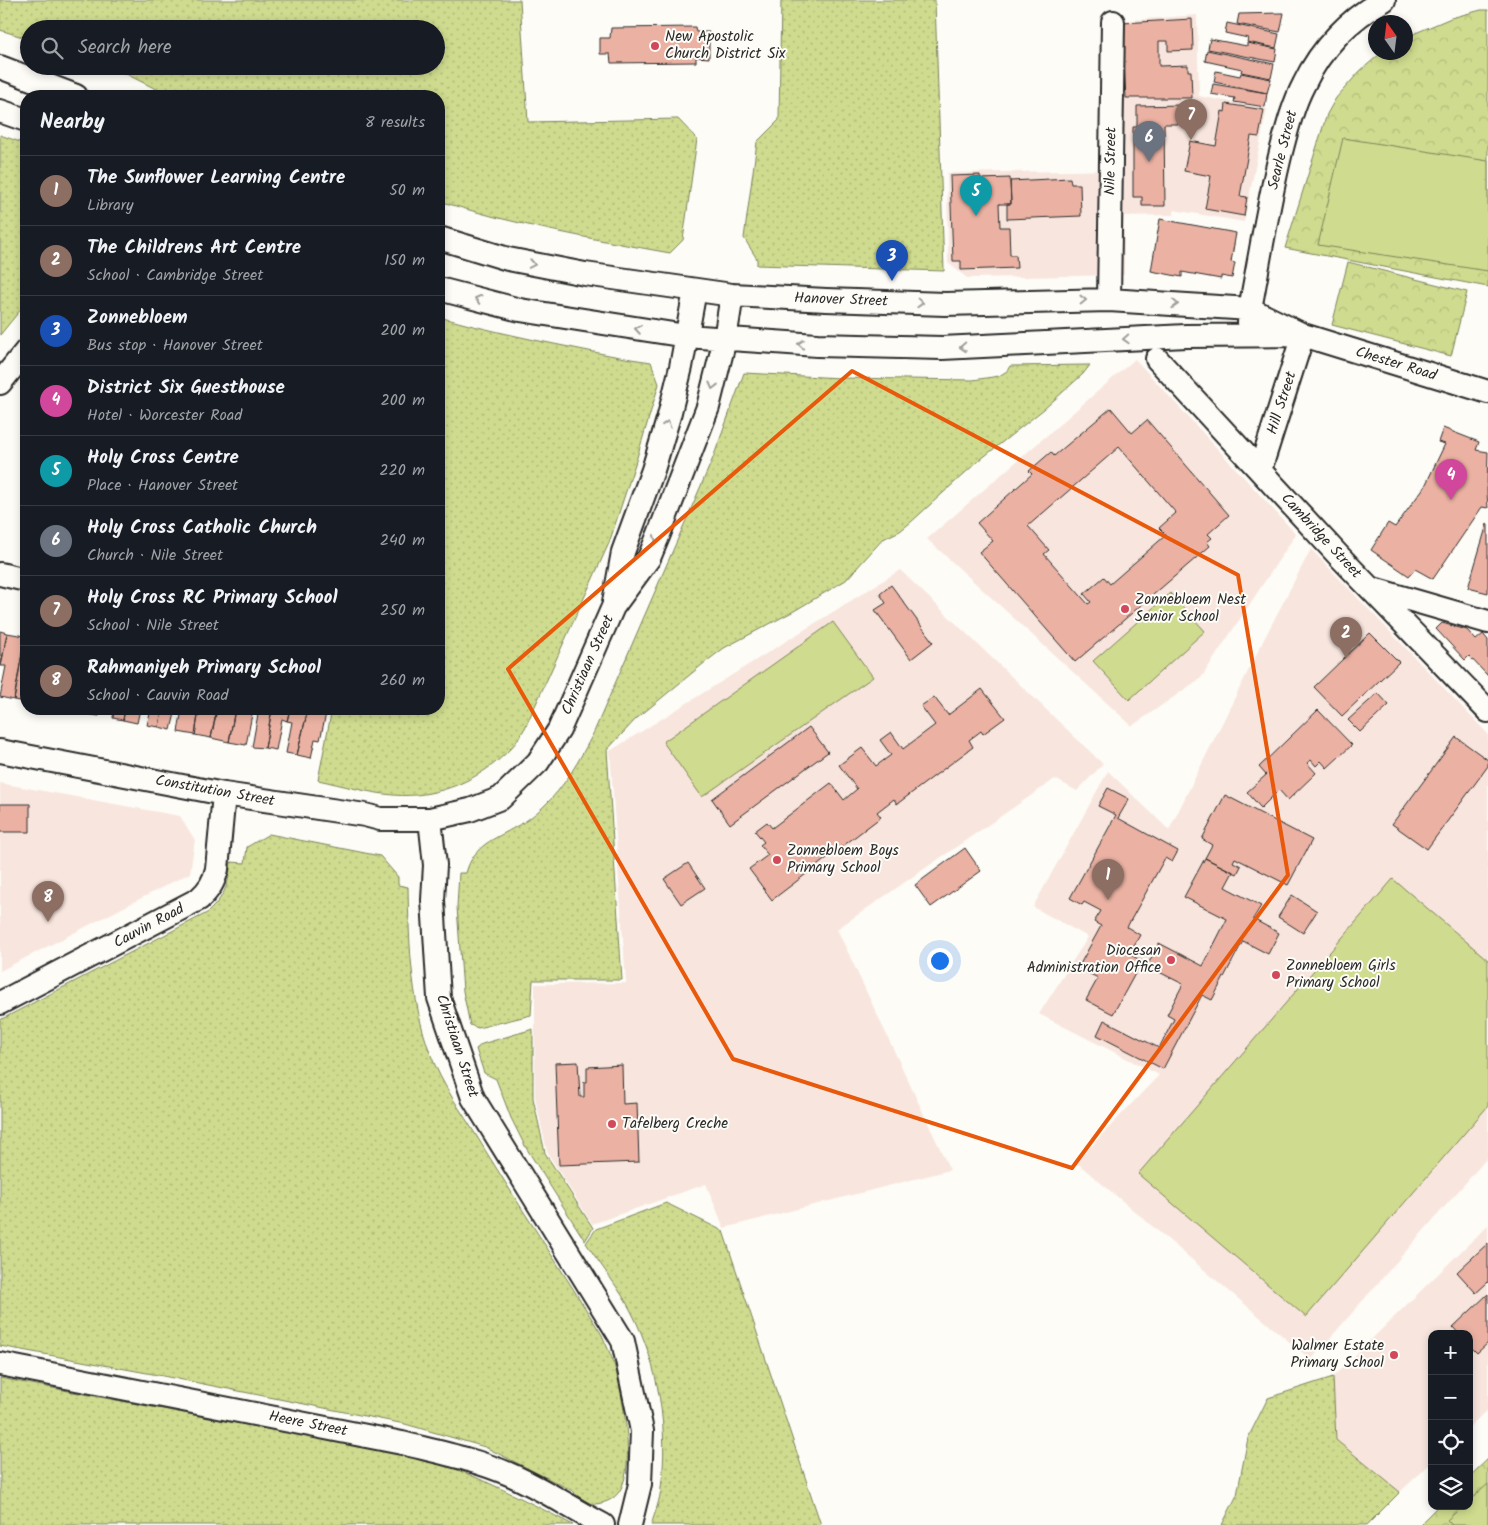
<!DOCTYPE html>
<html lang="en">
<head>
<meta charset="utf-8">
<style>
	body { margin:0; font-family:Kalam,sans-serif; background:#242831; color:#f1f3f6 }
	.controls { position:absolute; right:15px; bottom:15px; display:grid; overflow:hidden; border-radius:10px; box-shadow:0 2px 8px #0003 }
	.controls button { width:45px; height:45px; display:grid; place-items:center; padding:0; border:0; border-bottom:1px solid #363941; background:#171b24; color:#f1f3f6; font:25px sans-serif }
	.compass { position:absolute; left:1368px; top:15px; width:45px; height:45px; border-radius:50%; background:#171b24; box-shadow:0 2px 8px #0003; rotate:346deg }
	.you { position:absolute; left:939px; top:960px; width:18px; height:18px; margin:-12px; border:4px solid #fff; border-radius:50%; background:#1a73e8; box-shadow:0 0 0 8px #1a73e833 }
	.badge { display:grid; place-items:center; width:32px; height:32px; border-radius:50%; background:#d1495b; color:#fff; font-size:16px; font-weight:700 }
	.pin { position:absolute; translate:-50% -41px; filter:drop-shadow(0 1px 2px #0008) }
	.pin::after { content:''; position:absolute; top:26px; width:18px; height:15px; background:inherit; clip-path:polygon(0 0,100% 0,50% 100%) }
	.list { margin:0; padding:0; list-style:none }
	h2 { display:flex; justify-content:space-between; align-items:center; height:65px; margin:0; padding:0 20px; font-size:21px }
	h2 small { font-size:16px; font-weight:400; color:#9ea1a6 }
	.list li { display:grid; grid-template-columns:32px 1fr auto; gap:15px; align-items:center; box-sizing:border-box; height:70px; padding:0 20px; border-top:1px solid #363941 }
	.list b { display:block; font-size:19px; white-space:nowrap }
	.list p { margin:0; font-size:16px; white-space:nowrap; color:#9ea1a6 }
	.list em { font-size:16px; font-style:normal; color:#9ea1a6 }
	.icon { flex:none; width:28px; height:28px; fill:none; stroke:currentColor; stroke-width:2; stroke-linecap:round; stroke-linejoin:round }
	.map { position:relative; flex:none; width:1488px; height:1525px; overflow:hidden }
	.search { position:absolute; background:#171b24; box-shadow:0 2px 8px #0003; left:20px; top:20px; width:425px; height:55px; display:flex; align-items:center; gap:12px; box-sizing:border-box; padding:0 18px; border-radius:28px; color:#9ea1a6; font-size:19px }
	.panel { position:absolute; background:#171b24; box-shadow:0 2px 8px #0003; left:20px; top:90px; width:425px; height:625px; border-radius:20px }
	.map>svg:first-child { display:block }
	.built { fill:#f8e6de }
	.grass { fill:url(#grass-dots); stroke:#7d835c }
	.park { fill:url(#park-crowns); stroke:#7d835c }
	.garden { fill:#cfdb8e; stroke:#7d835c }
	.building { fill:#ebb2a3; stroke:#2b2b2b; fill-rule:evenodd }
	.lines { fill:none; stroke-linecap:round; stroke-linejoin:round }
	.minor-casing { stroke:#2b2b2b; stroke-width:26 }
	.minor { stroke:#fdfcf7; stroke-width:22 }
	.oneway { stroke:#9e9e9b }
	.marked { fill:none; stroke:#e8590c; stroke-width:4; stroke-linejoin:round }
	.poi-dot { fill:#d1495b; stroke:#fdfcf7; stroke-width:2 }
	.labels { text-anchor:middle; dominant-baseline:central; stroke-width:4; stroke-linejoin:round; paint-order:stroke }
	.poi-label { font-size:15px; fill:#2b2b2b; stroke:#fdfcf7; text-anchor:start }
	.street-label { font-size:15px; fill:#2b2b2b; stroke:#fdfcf7 }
</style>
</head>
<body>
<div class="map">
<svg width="1488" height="1525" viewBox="0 0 1488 1525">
	<defs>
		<pattern id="grass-dots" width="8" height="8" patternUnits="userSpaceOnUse" patternTransform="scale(1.25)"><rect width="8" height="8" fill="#cfdb8e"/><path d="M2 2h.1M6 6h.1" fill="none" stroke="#b2bc7b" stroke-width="1.8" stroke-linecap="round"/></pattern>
		<pattern id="park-crowns" width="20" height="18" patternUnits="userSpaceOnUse" patternTransform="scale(1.25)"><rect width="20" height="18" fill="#cfdb8e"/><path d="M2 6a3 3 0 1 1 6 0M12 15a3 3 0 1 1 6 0" fill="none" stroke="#b2bc7b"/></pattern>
	</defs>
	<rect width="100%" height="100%" fill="#fdfcf7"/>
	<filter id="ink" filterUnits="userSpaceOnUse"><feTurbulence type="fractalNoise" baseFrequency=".02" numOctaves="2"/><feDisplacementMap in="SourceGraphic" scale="10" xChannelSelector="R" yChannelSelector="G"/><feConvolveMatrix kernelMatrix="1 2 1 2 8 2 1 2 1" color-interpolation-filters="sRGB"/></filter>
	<g filter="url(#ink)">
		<path class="built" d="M1197 15 1199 96 1267 109 1244 222 1174 210 1173 215 1124 216V275L967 278 948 263 947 173 1121 170 1119 21Z
			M1135 359 1296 534 1201 678 1132 726 927 539Z
			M1311 549 1488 734V1157L1311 1360 1076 1162 1159 1075 1039 1014 1088 937 1033 907 1108 771 1169 830 1263 641Z
			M900 570 1103 764 1077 791 1055 779 837 929 950 1170 724 1228 706 1184 592 1224 547 1152 535 1097V984L626 983 610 751Z
			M0 783 180 816 195 840 190 873 0 971Z
			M1488 1225V1409L1469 1427V1334H1432V1462L1400 1492 1335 1440 1333 1377Z"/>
		<path class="grass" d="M0 0H520L528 122 678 119 697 139 683 240 670 253C592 239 515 225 439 201V96H170L120 71 107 66H436V29H29V39L0 30Z
			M781 0H935L944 271 757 265V259L744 238 757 142 779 120Z
			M0 135 26 144V303L0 335Z
			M439 317C479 328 519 337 559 345 590 351 620 358 651 362L659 384 635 464 609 543 525 728C521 734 517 742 512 747 483 779 437 799 393 795 368 793 342 785 318 780L332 709H439Z
			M1090 365 1083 374 1044 409 976 463 910 523 900 531 883 539 846 580 794 611 724 648 703 664 636 719 607 750 622 980H533L531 1015 478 1028 470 1025 463 991 461 964 457 907 459 873H466C474 844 494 840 517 826 526 822 535 814 542 808 565 787 580 759 594 732L713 458 744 373 841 378 973 380 999 376 1007 371 1010 366Z
			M269 834 380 856 398 877V885L408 887C409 945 411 1011 435 1065 448 1095 469 1122 485 1150 523 1212 564 1273 602 1335 606 1345 611 1354 614 1364 622 1392 637 1466 619 1492 611 1503 597 1505 585 1504L573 1491 485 1447 405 1424 158 1375 0 1346V1020L207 913C225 896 228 886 231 862L245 863 247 847Z
			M533 1029V1098L545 1153 593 1228 585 1241 525 1146 511 1118 496 1079 484 1073 476 1049 482 1044Z
			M666 1203 723 1231 821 1525H651C655 1513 660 1500 661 1488 669 1430 659 1366 632 1313 620 1289 601 1266 586 1243L596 1229Z
			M1333 1377 1336 1440 1400 1492 1367 1525H1222L1237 1495 1248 1438 1268 1398Z
			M0 1378 431 1460C481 1477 527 1501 573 1525H0Z"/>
		<path class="park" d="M1481 10H1488V287L1285 248 1327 114 1336 98 1360 71 1381 53 1406 52V37L1451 18Z
			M1348 262 1467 292 1451 356 1332 325Z
			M1488 1459V1525H1419L1438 1506H1469V1477Z"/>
		<path class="garden" d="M1343 138 1488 161V271L1318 245Z
			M1170 593 1205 631 1129 700 1093 661Z
			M833 622 873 677 702 797 663 742Z
			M1393 879 1488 960V1106L1306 1317 1138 1174Z
			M1488 1484V1525H1452L1447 1520 1463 1506H1469V1501Z"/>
		<path class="building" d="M1281 13H1284L1280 32 1237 24 1239 14Z
			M1192 19 1193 50 1168 51V41H1159V66L1188 65V71H1191L1192 98H1126L1122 23Z
			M1227 23 1279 34 1276 48 1247 42 1248 38 1225 33Z
			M695 27 696 32H709V58L696 57V62L611 63 610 54H600V38H610L611 28Z
			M1210 39 1247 46V43L1277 49 1275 62 1208 49Z
			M1207 50 1274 64 1271 78 1241 72 1242 69 1205 61Z
			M1216 71 1240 76 1241 73 1271 79 1267 93 1214 82Z
			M1213 84 1267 93 1265 107 1234 102 1235 98 1211 94Z
			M1226 104 1264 110 1259 137 1251 136 1240 196 1247 197 1244 216 1205 209 1211 176 1184 171 1190 141 1216 146 1222 111 1225 112Z
			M1182 105V124H1164L1165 206H1142V197H1133V127H1137V106Z
			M980 175V179L1010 178 1011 204H999L1000 227H1009L1010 255H1016L1017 268 961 270V261H953L950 176Z
			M1070 178 1071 184H1080L1081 216 1007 219V204H1011L1010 181Z
			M1160 219 1236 233 1231 262 1235 263 1232 278 1221 276V279L1182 272V277L1151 271Z
			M1111 408 1132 433 1147 420 1229 515 1208 534 1212 538 1207 542 1210 546 1075 662 979 552 993 541 977 523 1032 474 1029 471 1051 452 1054 456ZM1119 447 1176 513 1159 528 1166 535 1110 584 1104 577 1084 594 1091 602 1088 604 1044 554 1049 550 1028 526Z
			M1443 428 1479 442 1476 450 1488 452 1487 491 1488 508 1482 507 1433 579 1415 569 1409 576 1371 550 1388 523 1395 527 1425 486 1445 444 1438 442Z
			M1487 524 1488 525V593L1468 588Z
			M891 585 933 642 911 659 875 610 886 603 880 594Z
			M1442 623 1467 630 1476 640 1483 634 1488 640V676L1469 656 1465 660 1436 629Z
			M0 631 7 633 1 666H0Z
			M7 633 25 636 14 700 0 697 6 666H1Z
			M1370 633 1399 662 1342 716 1314 687Z
			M25 636 26 697 25 702 14 700Z
			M982 689 1005 718 983 734 981 731 969 740 973 747 897 804 894 799 877 812 881 817 772 900 749 869 768 855 760 845 764 842 755 831 767 822 772 828 831 783 844 800 857 789 839 765 862 748 876 766 891 755 880 740 891 732 903 749 935 725 921 706 934 697 948 715Z
			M1378 693 1389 705 1360 732 1348 720Z
			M70 709H82L81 713Z
			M82 709H101L99 716 81 713Z
			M114 709H125L123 720 113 718Z
			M125 709H140L137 723 123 720Z
			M151 709H162L159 727 147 725Z
			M162 709H176L171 730 159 727Z
			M182 709H199L195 735 178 732Z
			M199 709H217L211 738 195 735Z
			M217 709H235L229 742 211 738Z
			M235 709H253L246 745 229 742Z
			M253 709H272L265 748 252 747 258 714 252 713Z
			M272 709H290L287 721 282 719 276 750 265 748Z
			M290 709H308L297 755 286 753 292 722 287 721Z
			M308 709H327L320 740 315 739 311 758 297 755Z
			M1318 710 1352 745 1327 768 1321 761 1316 766 1311 760 1307 763 1316 773 1288 800 1279 790 1261 808 1247 792 1266 775 1259 767Z
			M809 727 828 752 730 824 712 799Z
			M1456 737 1488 760V766L1427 849 1392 824Z
			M1108 788 1129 799 1118 818 1178 851 1172 862 1165 858 1127 927 1140 935 1129 954 1142 961 1113 1014 1086 1000 1098 978 1078 968 1101 926 1094 922 1101 911 1084 902 1082 905 1070 898 1116 815 1098 806Z
			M1225 795 1312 840 1288 885 1235 858 1233 862 1241 866 1237 874 1205 858 1212 845 1202 839Z
			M0 804H30V832H0Z
			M965 848 981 871 931 907 915 885Z
			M1205 858 1233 872 1225 887 1261 906 1253 919 1279 933 1268 954 1243 941 1212 1000 1202 995 1163 1069 1097 1035 1104 1020 1159 1048 1174 1019 1167 1015 1183 984 1147 966 1159 943 1203 966 1227 919 1184 897Z
			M688 863 705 888 681 904 664 879Z
			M1292 895 1317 911 1303 933 1278 917Z
			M578 1062 580 1097H584V1082H587V1067L622 1065 623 1104 637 1103 639 1162 559 1165 555 1063Z
			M1488 1243V1282L1476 1293 1457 1272Z
			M1488 1294V1343L1477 1353 1469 1345V1334H1459L1453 1327Z"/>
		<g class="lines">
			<defs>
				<path id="minor" d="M0 67 76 96
					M0 111 26 120
					M439 238 508 259 585 274 732 295 826 300 945 304 1109 300 1250 309 1303 335 1488 392
					M439 289 520 310 686 336 817 345 942 348 1186 336 1297 335
					M1109 300 1113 22
					M1249 323 1250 309C1260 257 1268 204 1281 152 1287 129 1293 105 1304 84 1321 48 1350 18 1384 0
					M1157 359 1338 555 1488 711
					M0 383 26 351
					M1260 470 1303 335
					M0 574 26 580
					M1370 588 1488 622
					M614 602 623 552 653 470 669 416 681 367 695 290
					M0 751 224 794 365 815 380 819H430L470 810 501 798 538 762 559 730 613 607 649 558 659 534 708 407 725 339 732 295
					M430 819 435 865 433 900 439 998 473 1098 623 1341 642 1431 640 1484 630 1525
					M0 1003 199 899C209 890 214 882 217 869L224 794
					M0 1364 402 1443C438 1452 474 1459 509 1474 542 1488 571 1508 603 1525"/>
			</defs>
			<use href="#minor" class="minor-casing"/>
			<use href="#minor" class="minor"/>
		</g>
		<defs><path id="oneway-chevron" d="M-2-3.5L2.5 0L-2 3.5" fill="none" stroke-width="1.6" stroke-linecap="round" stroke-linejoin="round" transform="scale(1.25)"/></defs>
		<g class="oneway">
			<use href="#oneway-chevron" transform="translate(532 264) rotate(11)"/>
			<use href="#oneway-chevron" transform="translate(478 299) rotate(-166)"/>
			<use href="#oneway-chevron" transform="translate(1083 300) rotate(-1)"/>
			<use href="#oneway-chevron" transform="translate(920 303) rotate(2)"/>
			<use href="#oneway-chevron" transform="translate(1175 304) rotate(3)"/>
			<use href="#oneway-chevron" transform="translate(638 329) rotate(-171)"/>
			<use href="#oneway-chevron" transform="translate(1126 339) rotate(177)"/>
			<use href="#oneway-chevron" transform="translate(801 344) rotate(-176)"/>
			<use href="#oneway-chevron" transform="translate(963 347) rotate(177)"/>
			<use href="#oneway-chevron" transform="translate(713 386) rotate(104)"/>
			<use href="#oneway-chevron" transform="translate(667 424) rotate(-73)"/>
			<use href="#oneway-chevron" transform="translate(657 539) rotate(113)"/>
		</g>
	</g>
	<path class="marked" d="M852 371 1238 575 1288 875 1072 1168 733 1059 508 669Z"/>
	<g class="poi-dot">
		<circle cx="655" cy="46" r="5"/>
		<circle cx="1125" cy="609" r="5"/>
		<circle cx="777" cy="860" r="5"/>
		<circle cx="1171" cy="960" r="5"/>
		<circle cx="1276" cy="975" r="5"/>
		<circle cx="612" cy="1124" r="5"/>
		<circle cx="1394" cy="1355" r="5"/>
	</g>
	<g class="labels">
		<g class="poi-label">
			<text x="665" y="37">New Apostolic<tspan x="665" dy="17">Church District Six</tspan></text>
			<text x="1135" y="600">Zonnebloem Nest<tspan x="1135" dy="17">Senior School</tspan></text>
			<text x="787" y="851">Zonnebloem Boys<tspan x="787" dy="17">Primary School</tspan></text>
			<text x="1161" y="951" text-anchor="end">Diocesan<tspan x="1161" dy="17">Administration Office</tspan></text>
			<text x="1286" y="966">Zonnebloem Girls<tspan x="1286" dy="17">Primary School</tspan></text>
			<text x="622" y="1124">Tafelberg Creche</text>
			<text x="1384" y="1346" text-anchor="end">Walmer Estate<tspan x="1384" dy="17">Primary School</tspan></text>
		</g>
		<g class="street-label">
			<text transform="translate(1283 150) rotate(-76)">Searle Street</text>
			<text transform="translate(1111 161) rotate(-89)">Nile Street</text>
			<text transform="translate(841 300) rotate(2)">Hanover Street</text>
			<text transform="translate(1396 364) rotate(17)">Chester Road</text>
			<text transform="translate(1282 403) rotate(-72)">Hill Street</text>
			<text transform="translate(1321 536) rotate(47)">Cambridge Street</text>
			<text transform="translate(588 665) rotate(-66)">Christiaan Street</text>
			<text transform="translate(215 791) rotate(10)">Constitution Street</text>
			<text transform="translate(149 926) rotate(-28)">Cauvin Road</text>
			<text transform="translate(457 1046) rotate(72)">Christiaan Street</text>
			<text transform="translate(308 1424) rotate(11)">Heere Street</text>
		</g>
	</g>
</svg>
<div class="controls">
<button>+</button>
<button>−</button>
<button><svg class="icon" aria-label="locate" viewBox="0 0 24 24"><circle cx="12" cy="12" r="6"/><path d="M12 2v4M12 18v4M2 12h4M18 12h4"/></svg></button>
<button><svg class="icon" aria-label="layers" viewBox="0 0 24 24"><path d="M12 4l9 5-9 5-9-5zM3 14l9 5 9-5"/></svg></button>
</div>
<svg class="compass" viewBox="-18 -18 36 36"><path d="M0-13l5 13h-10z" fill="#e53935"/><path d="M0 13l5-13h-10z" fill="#9ea1a6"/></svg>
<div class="you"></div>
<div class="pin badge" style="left:1108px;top:900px;background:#8d6e63">1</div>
<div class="pin badge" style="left:1346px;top:658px;background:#8d6e63">2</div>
<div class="pin badge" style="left:892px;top:281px;background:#1a4fb4">3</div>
<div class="pin badge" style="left:1451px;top:500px;background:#d1479c">4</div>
<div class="pin badge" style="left:976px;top:216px;background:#0f9aa8">5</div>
<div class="pin badge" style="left:1149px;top:162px;background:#6b7280">6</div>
<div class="pin badge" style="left:1191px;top:140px;background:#8d6e63">7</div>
<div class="pin badge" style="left:48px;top:922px;background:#8d6e63">8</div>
<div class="search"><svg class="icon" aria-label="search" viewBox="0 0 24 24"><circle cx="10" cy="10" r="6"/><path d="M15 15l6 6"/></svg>Search here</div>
<section class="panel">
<h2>Nearby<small>8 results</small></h2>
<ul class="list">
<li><span class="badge" style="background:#8d6e63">1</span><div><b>The Sunflower Learning Centre</b><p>Library</p></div><em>50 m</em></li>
<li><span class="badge" style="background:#8d6e63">2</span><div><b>The Childrens Art Centre</b><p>School · Cambridge Street</p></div><em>150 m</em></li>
<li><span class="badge" style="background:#1a4fb4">3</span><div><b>Zonnebloem</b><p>Bus stop · Hanover Street</p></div><em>200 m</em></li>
<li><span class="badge" style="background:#d1479c">4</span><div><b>District Six Guesthouse</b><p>Hotel · Worcester Road</p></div><em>200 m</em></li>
<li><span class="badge" style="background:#0f9aa8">5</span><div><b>Holy Cross Centre</b><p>Place · Hanover Street</p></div><em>220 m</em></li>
<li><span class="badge" style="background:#6b7280">6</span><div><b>Holy Cross Catholic Church</b><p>Church · Nile Street</p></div><em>240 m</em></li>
<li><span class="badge" style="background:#8d6e63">7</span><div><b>Holy Cross RC Primary School</b><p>School · Nile Street</p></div><em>250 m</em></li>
<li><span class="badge" style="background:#8d6e63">8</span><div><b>Rahmaniyeh Primary School</b><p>School · Cauvin Road</p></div><em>260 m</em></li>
</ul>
</section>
</div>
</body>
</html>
